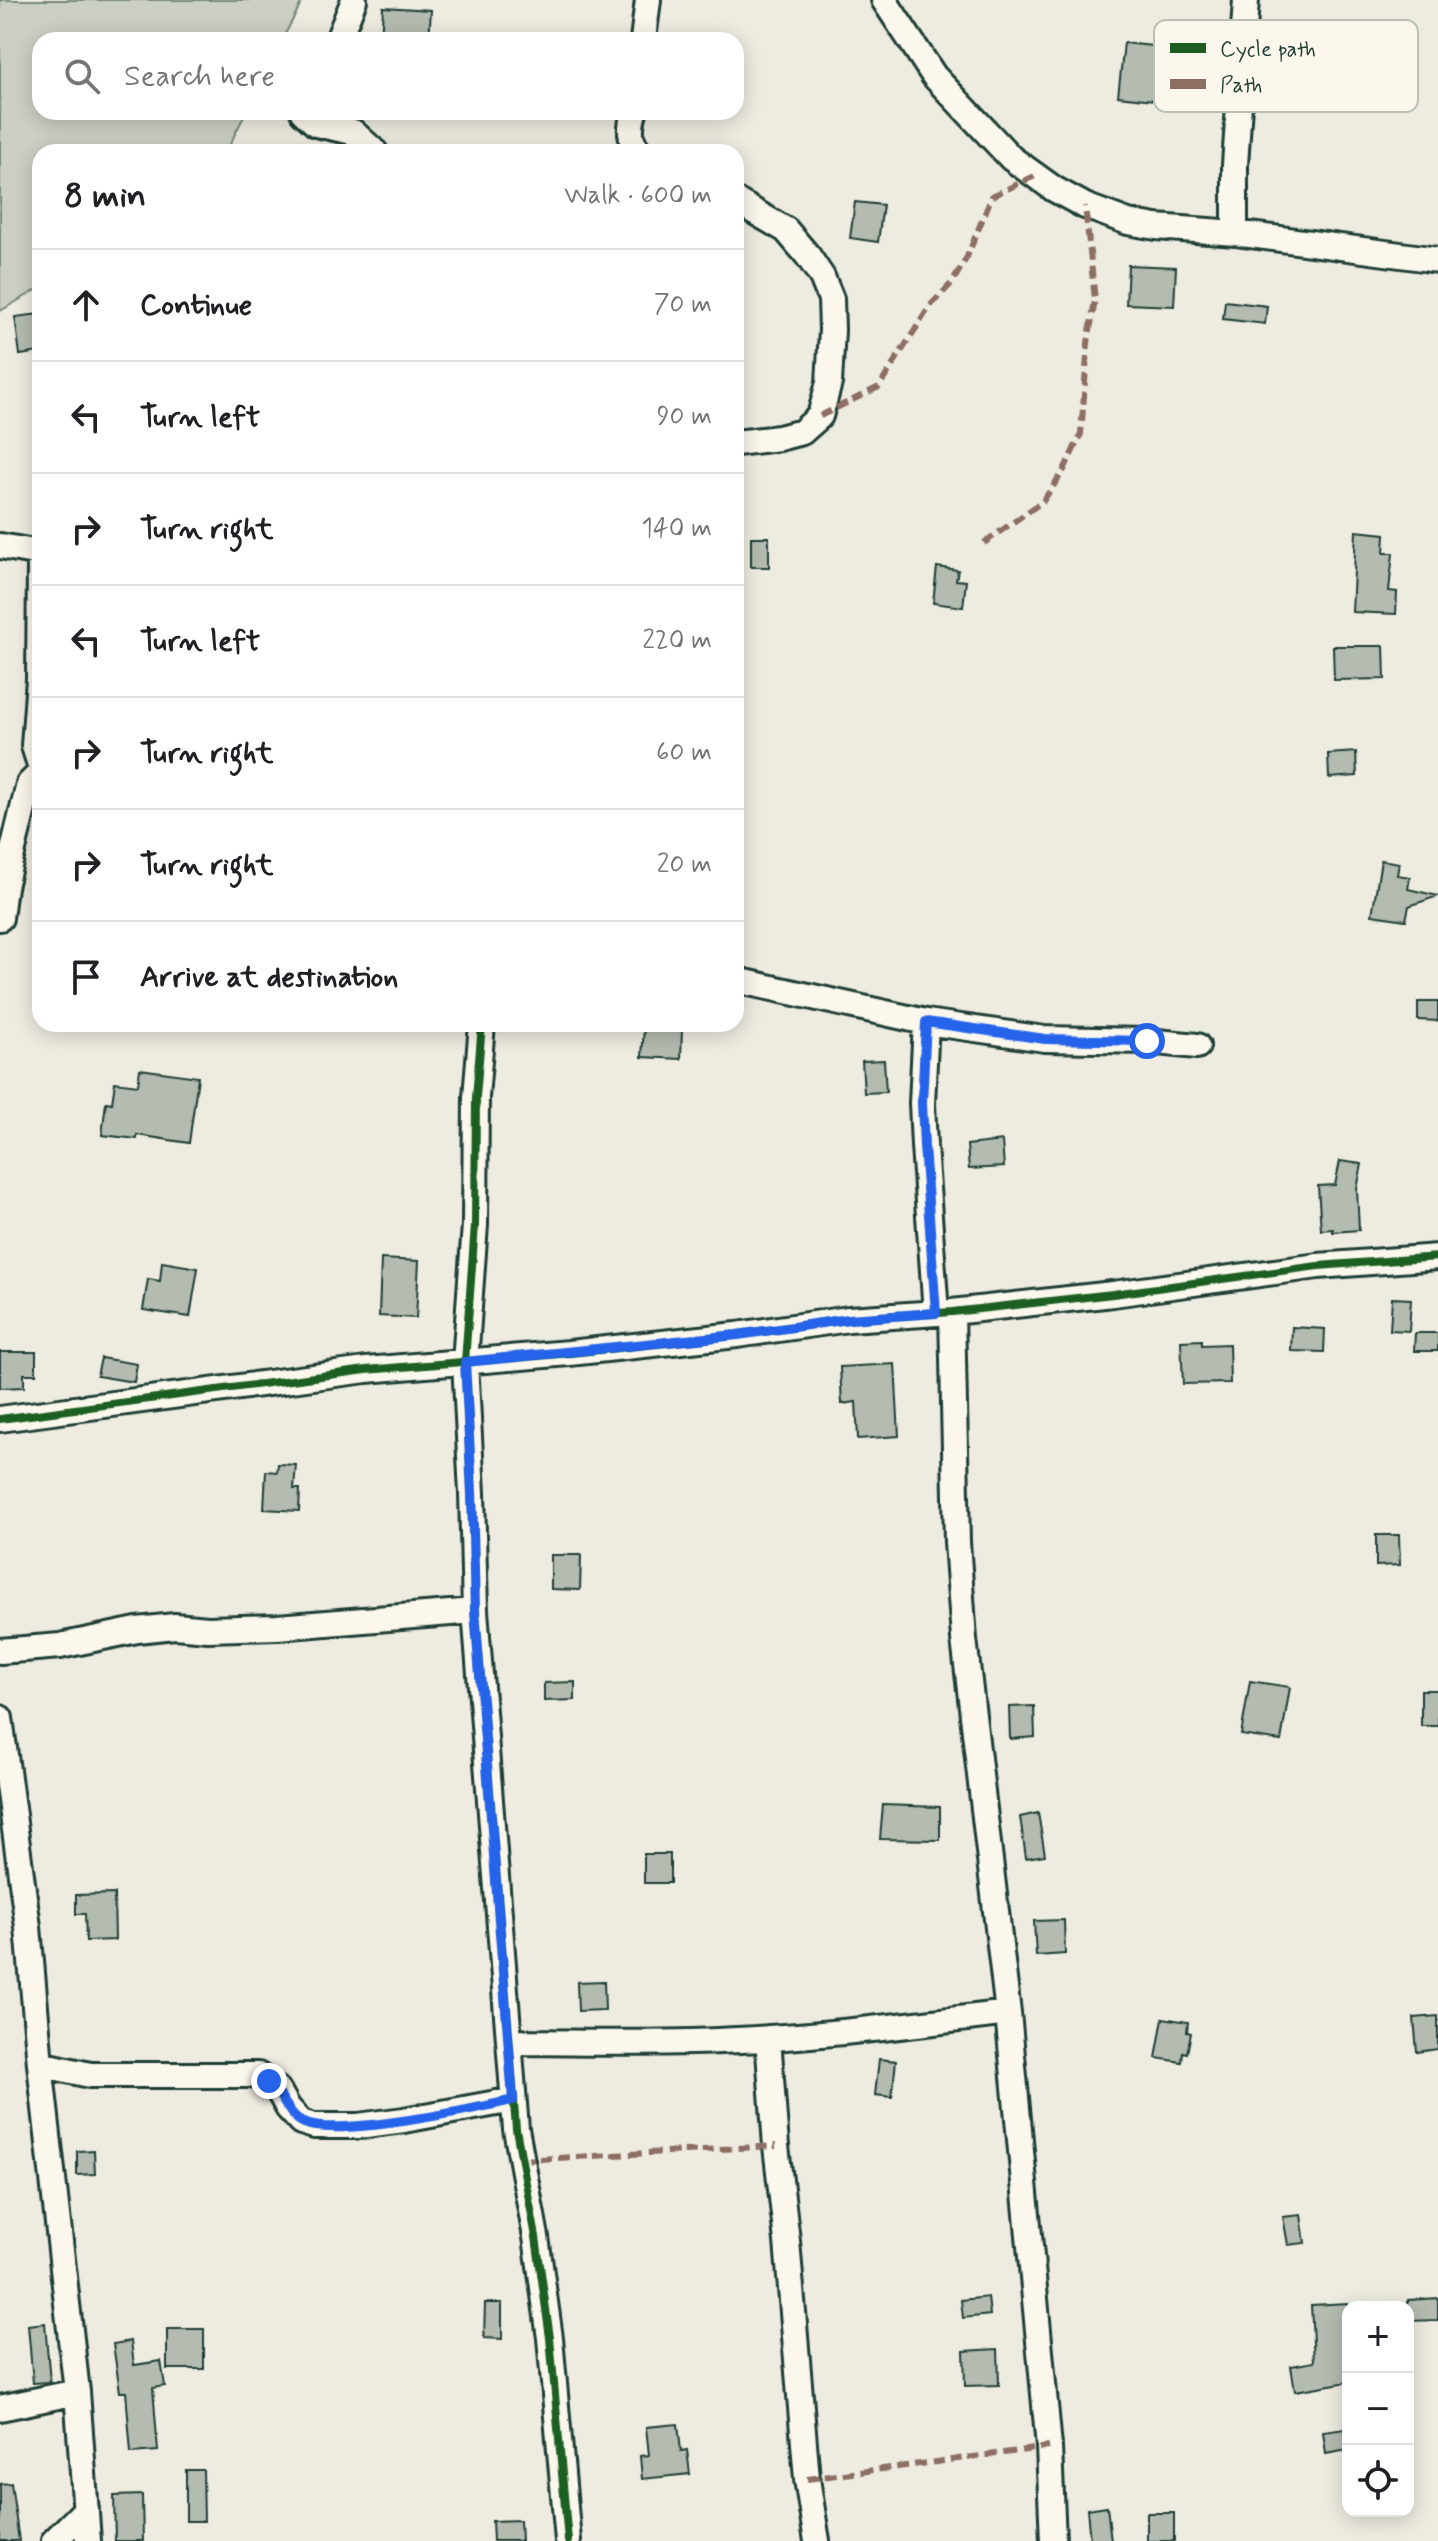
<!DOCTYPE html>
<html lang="en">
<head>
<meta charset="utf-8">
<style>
	body { margin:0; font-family:Mynerve,sans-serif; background:#f6f6f6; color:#202124 }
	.controls { position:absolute; right:24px; bottom:24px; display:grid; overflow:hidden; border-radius:16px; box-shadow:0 4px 20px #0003 }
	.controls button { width:72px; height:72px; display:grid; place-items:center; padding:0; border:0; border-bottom:2px solid #e0e0e0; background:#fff; color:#202124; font:40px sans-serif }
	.stop { position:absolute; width:24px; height:24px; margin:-18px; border:6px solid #2563eb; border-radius:50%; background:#fff }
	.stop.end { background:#2563eb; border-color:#fff; box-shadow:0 2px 8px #0008 }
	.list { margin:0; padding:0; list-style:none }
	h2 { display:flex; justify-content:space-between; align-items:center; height:104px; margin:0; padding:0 32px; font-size:34px }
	h2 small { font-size:26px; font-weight:400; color:#757577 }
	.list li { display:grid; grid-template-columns:52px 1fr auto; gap:24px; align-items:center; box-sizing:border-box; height:112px; padding:0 32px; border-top:2px solid #e0e0e0 }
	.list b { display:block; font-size:30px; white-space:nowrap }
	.list em { font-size:26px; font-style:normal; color:#757577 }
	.icon { flex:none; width:44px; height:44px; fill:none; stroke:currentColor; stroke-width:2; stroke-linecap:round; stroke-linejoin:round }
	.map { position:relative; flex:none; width:1438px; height:2541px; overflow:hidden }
	.search { position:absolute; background:#fff; box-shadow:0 4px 20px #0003; left:32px; top:32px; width:712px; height:88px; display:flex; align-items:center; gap:20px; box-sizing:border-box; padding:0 28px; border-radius:24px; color:#757577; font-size:30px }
	.panel { position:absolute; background:#fff; box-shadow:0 4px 20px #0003; left:32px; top:144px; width:712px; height:888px; border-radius:24px }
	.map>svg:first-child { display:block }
	.green { fill:#cbcfc4; stroke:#75867c; stroke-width:2 }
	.building { fill:#b4bbb0; stroke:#1f3d34; stroke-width:2 }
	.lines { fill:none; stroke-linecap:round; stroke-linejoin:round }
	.minor-casing { stroke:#1f3d34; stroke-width:30 }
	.minor { stroke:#fbf7ec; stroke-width:24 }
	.quiet { stroke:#8d6e63; stroke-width:6; stroke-dasharray:12 6; stroke-linecap:butt }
	.cycleway-casing { stroke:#fbf7ec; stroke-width:13 }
	.cycleway { stroke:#1b5e20; stroke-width:8 }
	.route { stroke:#2563eb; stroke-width:10 }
	.key { fill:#fbf7ec; stroke:#b9bfb5; stroke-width:2 }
	.key-label { font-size:22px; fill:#1f3d34 }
</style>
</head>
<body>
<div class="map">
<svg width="1438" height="2541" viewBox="0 0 1438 2541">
	<rect width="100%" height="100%" fill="#eeece1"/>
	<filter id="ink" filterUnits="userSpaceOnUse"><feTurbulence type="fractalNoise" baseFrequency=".0125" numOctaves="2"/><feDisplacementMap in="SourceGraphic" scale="16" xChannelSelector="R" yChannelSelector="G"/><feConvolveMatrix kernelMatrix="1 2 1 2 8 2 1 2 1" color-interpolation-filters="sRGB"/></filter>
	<g filter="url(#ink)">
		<path class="green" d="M0 0H303L282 40H40V112H246L226 152H40V288L0 311Z"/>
		<path class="building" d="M383 7 431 10 429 40H381Z
			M1124 43 1181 49 1176 95 1172 94V102L1118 96Z
			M855 202 883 205 878 242 850 238Z
			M1128 265 1176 267 1174 306 1126 304Z
			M1225 301 1267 306 1265 324 1223 319Z
			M40 314V352L20 355 15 317Z
			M1356 531 1385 534 1384 553H1393L1389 591 1397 592 1396 614 1352 612Z
			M751 537H769V567H751Z
			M937 567 958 570 956 580 966 581 963 607 933 603Z
			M1333 646H1384L1385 679 1334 680Z
			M1356 752 1357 776 1329 778 1328 754Z
			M1381 860 1399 863 1397 875 1410 877 1408 889 1438 896 1409 906 1406 920 1372 915Z
			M1418 1002H1438V1021L1418 1020Z
			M644 1027 682 1029 681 1059 642 1057Z
			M884 1060 886 1092 864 1093 862 1061Z
			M140 1069 198 1077 189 1143 137 1135V1139L102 1135 106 1102 112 1103 115 1082 138 1085Z
			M1002 1141 1004 1167 969 1169 967 1145Z
			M1340 1161 1362 1164 1357 1189 1359 1230 1333 1232V1229L1321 1230 1318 1186 1335 1185Z
			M381 1259 419 1261 416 1318 379 1316Z
			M162 1262 198 1268 190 1317 143 1310 148 1279 160 1281Z
			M1392 1298 1411 1299 1409 1331 1390 1330Z
			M1292 1327 1325 1329 1324 1352 1291 1351Z
			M1415 1333H1438V1351H1414Z
			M1202 1340V1345L1229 1344 1230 1383 1183 1384 1181 1341Z
			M0 1352H36V1374H24V1387L0 1388Z
			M101 1358 137 1364 134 1382 97 1376Z
			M895 1364 899 1436 858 1439 856 1402 842 1404 840 1367Z
			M278 1464 296 1465 294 1489H300L299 1511 264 1509 266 1471 277 1472Z
			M1376 1535H1399L1400 1565 1376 1566Z
			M551 1555H581L580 1590 551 1589Z
			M1250 1681 1290 1687 1281 1741 1241 1735Z
			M575 1682V1700L544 1701V1683Z
			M1421 1690H1438V1726H1421Z
			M1034 1706 1035 1737 1010 1739 1009 1707Z
			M883 1805 940 1807V1840L880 1839Z
			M1038 1813 1045 1855 1026 1858 1020 1817Z
			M644 1854H670V1883H644Z
			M114 1894 115 1940 86 1941 85 1914H76V1895Z
			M1064 1920 1065 1954 1036 1956 1034 1921Z
			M604 1981 605 2010 578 2011 577 1982Z
			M1438 2016V2049L1417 2052 1414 2018Z
			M1163 2018 1188 2022 1187 2032 1191 2033 1187 2053 1183 2052 1182 2062 1156 2058Z
			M879 2059 896 2061 892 2097 875 2095Z
			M94 2150 95 2174 77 2175V2151Z
			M1301 2215 1305 2243 1288 2245 1283 2217Z
			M988 2297 990 2315 963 2318 961 2300Z
			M1438 2298V2320L1408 2321V2300Z
			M485 2303H502V2339L484 2338Z
			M1348 2303V2382L1295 2391 1291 2366 1314 2362 1311 2305Z
			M45 2323 50 2382 33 2383 28 2325Z
			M167 2329H204V2369H167Z
			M131 2341 134 2365 161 2361 165 2386 153 2388 158 2451 131 2453 126 2392H120L113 2344Z
			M998 2349 999 2385 965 2386 964 2351Z
			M678 2424 681 2451 687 2450 690 2474 642 2479 640 2456 649 2455 646 2427Z
			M1345 2429 1348 2450 1326 2454 1323 2432Z
			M186 2470H203L204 2521H186Z
			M11 2483 19 2541H0V2484Z
			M142 2495 143 2541H115L114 2496Z
			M1107 2506 1111 2541H1090L1087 2509Z
			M1147 2513H1174V2541H1147Z
			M520 2520 521 2541H493L492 2521Z"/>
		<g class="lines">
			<defs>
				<path id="minor" d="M884 0 934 76 1011 158 1054 189 1085 206 1128 222 1156 227 1235 233 1438 260
					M338 40 354 0
					M643 40 648 0
					M303 112 316 124 353 132 375 152
					M634 112C630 126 628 141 640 152
					M736 201 786 230 808 256 822 277 831 299 832 330 829 383 820 416 802 432 779 438 736 443
					M1235 233V165L1246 0
					M0 546 40 553
					M40 565 39 679 34 746 40 765
					M0 918 4 887 29 784 40 773
					M736 980 926 1022 1045 1039 1147 1041 1197 1046
					M926 1022 922 1103 924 1146 936 1313
					M482 1024 476 1097 475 1225 465 1362 472 1493 475 1611 516 2129 536 2237 550 2338 568 2541
					M952 1312 957 1542 964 1639 1008 2013 1049 2447 1053 2541
					M0 1419 366 1370 569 1353 737 1335 849 1319 952 1312 1113 1294 1318 1266 1438 1257
					M0 1651 60 1646 137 1630 175 1626 208 1629 277 1627 475 1611
					M0 1718 28 1927 40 2064 77 2392 88 2541
					M768 2038 776 2146 787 2241 807 2479 817 2541
					M509 2042C570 2042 631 2044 692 2042 798 2039 903 2026 1008 2013
					M40 2064 90 2075H258L278 2090 288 2108 301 2122 314 2126H358L404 2120 513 2100
					M0 2408 77 2392
					M54 2541 86 2509"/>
			</defs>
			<use href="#minor" class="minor-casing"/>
			<use href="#minor" class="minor"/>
			<path class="quiet" d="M820 416 879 387 930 306 952 283 967 257 992 196 1035 176
				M984 543 1043 501 1064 470 1081 434 1088 343 1095 300 1085 206
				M522 2160 776 2146
				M807 2479 1049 2447"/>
			<defs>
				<path id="cycleway" d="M482 1024 476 1097 475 1225 465 1362 472 1493 475 1611 516 2129 536 2237 550 2338 568 2541
					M0 1419 366 1370 569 1353 737 1335 849 1319 952 1312 1113 1294 1318 1266 1438 1257"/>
			</defs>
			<use href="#cycleway" class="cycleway-casing"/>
			<use href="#cycleway" class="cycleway"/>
		</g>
	</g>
	<g class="lines" filter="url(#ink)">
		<path class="route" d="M269 2081C281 2093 288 2116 304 2123 337 2138 474 2109 513 2100L475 1611 472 1493 465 1362 737 1335 849 1319 936 1313 924 1146 922 1103 926 1022 1045 1039 1147 1041"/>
	</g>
	<rect x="1154" y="20" width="264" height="92" rx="12" class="key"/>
	<rect x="1170" y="43" width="36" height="10" fill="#1b5e20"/>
	<rect x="1170" y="79" width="36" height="10" fill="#8d6e63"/>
	<g class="key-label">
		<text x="1220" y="56">Cycle path</text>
		<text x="1220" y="92">Path</text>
	</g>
</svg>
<div class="controls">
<button>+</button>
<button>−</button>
<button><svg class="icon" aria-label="locate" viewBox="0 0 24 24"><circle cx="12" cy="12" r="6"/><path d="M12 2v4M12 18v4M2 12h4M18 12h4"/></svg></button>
</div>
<div class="stop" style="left:1147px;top:1041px"></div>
<div class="stop end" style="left:269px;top:2081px"></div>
<div class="search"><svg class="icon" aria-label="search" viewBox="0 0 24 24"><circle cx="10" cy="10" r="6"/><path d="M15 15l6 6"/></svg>Search here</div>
<section class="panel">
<h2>8 min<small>Walk · 600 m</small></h2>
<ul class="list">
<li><svg class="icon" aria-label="ahead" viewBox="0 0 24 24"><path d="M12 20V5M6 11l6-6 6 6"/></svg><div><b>Continue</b></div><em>70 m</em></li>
<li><svg class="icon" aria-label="left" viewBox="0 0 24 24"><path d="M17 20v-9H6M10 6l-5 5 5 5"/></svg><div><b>Turn left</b></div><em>90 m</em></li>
<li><svg class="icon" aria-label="right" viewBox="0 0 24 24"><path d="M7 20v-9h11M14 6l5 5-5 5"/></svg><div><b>Turn right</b></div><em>140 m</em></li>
<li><svg class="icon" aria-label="left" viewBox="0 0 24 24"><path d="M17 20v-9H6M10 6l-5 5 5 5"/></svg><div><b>Turn left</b></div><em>220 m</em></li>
<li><svg class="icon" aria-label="right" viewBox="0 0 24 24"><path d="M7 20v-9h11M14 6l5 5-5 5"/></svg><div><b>Turn right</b></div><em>60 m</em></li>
<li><svg class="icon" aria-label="right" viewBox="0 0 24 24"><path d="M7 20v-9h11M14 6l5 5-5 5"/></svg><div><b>Turn right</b></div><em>20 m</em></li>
<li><svg class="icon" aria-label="arrive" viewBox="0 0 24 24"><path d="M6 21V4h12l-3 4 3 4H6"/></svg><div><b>Arrive at destination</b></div></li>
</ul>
</section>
</div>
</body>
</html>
